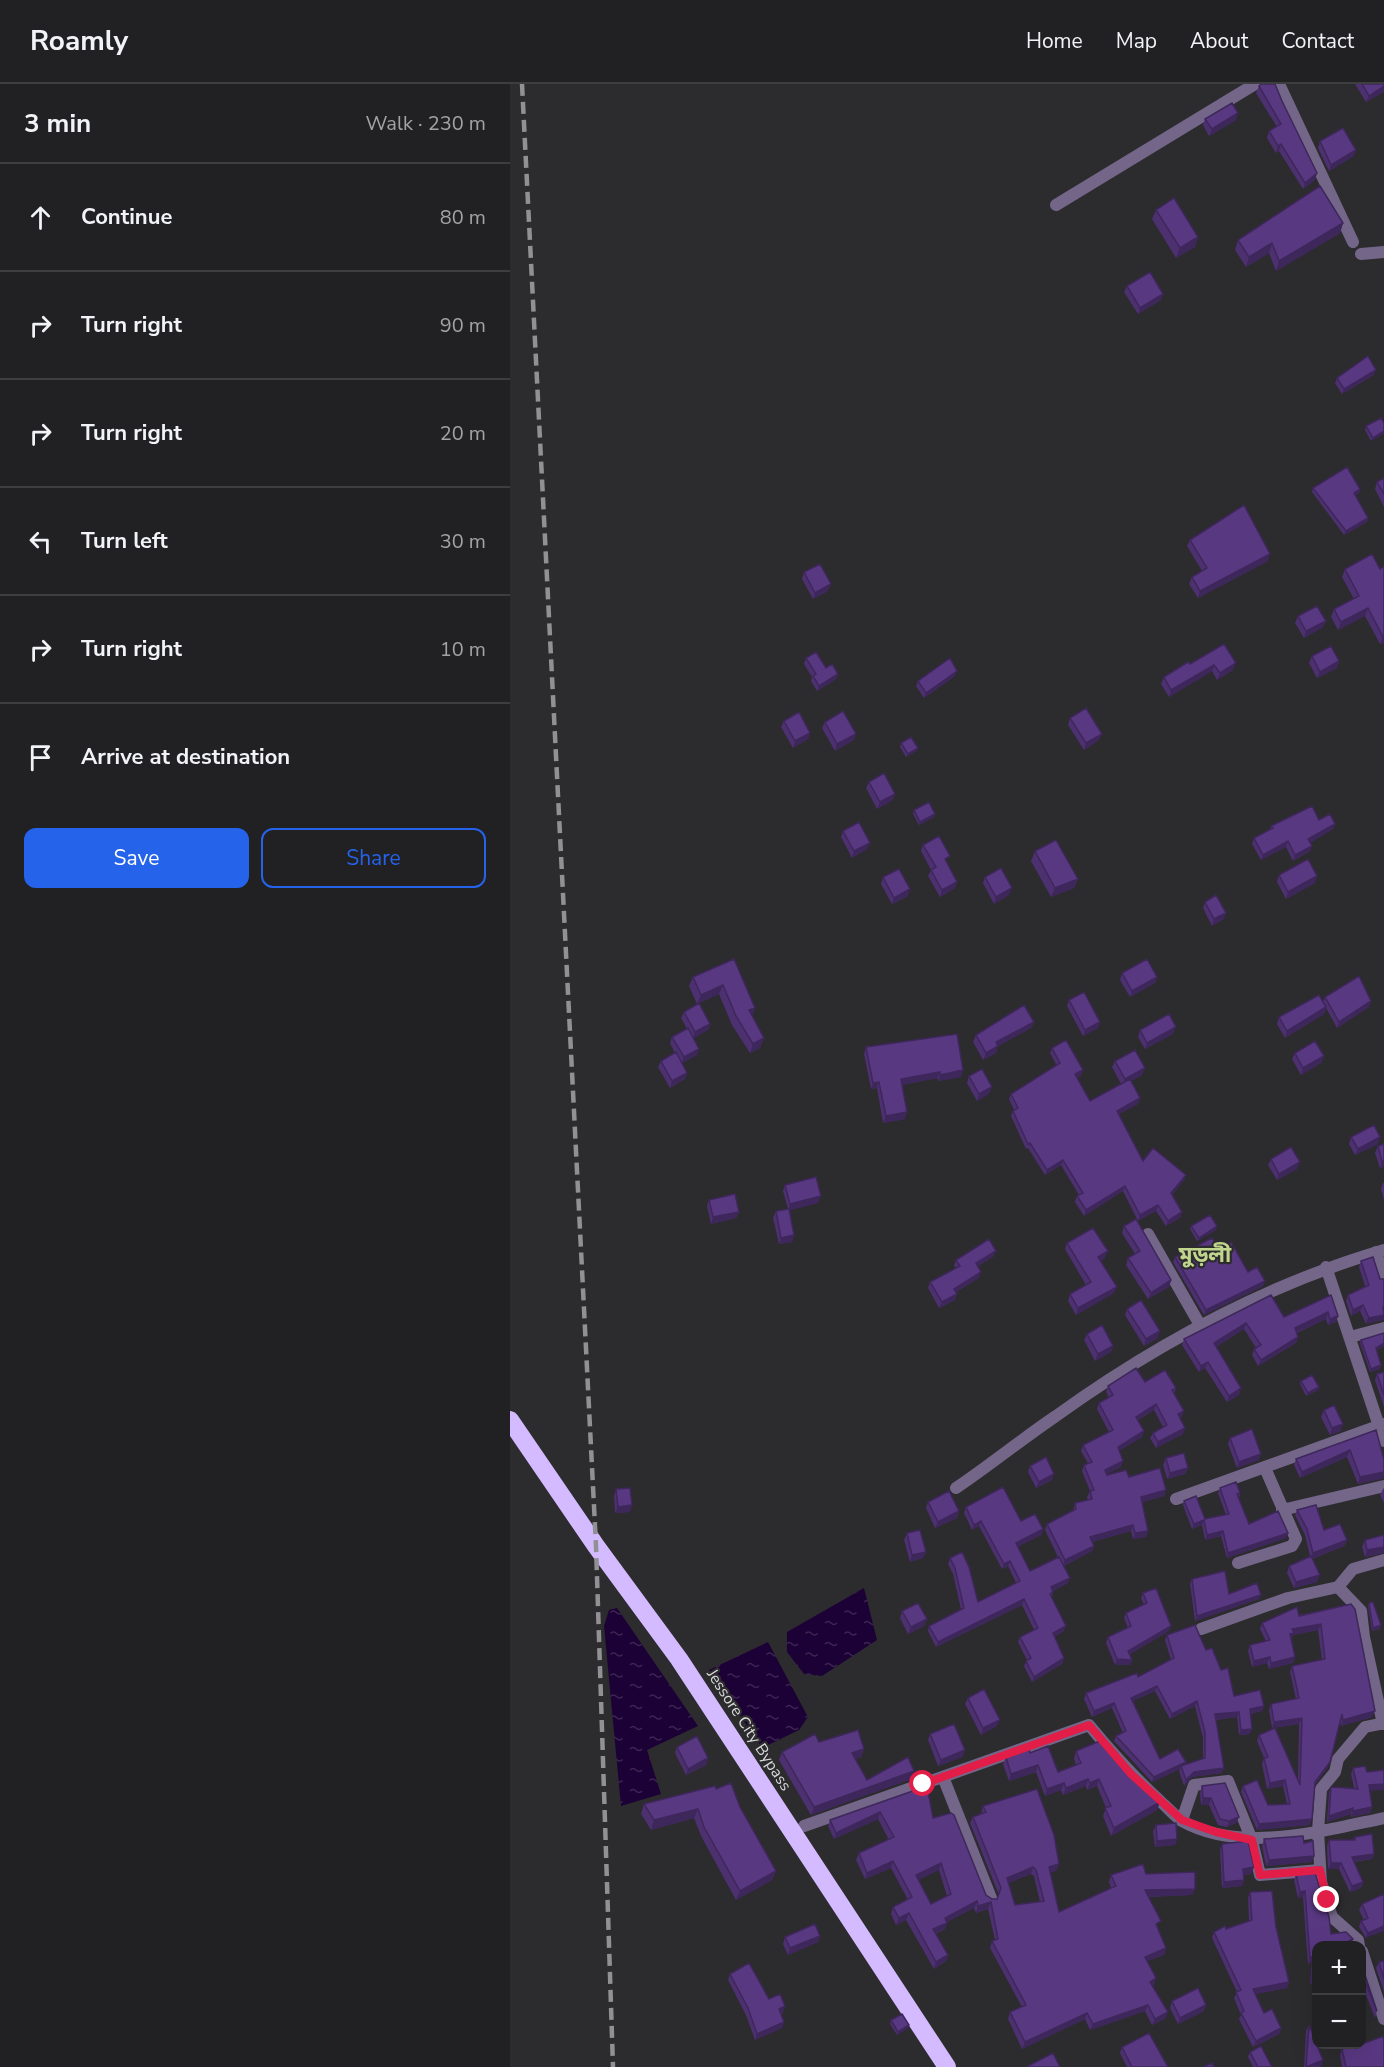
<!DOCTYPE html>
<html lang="en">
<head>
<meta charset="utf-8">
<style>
	body { margin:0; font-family:"Nunito Sans","Noto Sans Bengali",sans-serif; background:#29282a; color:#f1f3f6 }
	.controls { position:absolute; right:18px; bottom:18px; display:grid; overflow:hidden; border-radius:12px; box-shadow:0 6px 24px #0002 }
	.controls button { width:54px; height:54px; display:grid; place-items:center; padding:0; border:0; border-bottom:2px solid #3e3e40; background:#212022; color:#f1f3f6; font:30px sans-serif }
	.stop { position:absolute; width:18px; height:18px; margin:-14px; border:4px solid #e11d48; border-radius:50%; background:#fff }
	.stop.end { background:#e11d48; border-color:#fff; box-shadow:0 2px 6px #0008 }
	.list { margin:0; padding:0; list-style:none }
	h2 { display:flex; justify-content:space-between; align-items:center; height:78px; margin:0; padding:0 24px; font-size:26px }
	h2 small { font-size:20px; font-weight:400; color:#a2a3a5 }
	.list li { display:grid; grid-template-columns:39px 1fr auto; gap:18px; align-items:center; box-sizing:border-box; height:108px; padding:0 24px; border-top:2px solid #3e3e40 }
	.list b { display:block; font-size:22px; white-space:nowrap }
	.list em { font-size:20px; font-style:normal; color:#a2a3a5 }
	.actions { display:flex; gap:12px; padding:18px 24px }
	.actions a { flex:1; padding:14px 0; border:2px solid #2563eb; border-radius:12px; text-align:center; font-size:21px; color:#2563eb }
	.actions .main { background:#2563eb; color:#fff }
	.icon { flex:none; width:33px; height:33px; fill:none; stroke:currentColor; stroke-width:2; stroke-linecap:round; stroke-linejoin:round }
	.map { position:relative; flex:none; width:874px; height:1983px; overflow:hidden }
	header { display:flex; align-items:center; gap:36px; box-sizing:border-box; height:84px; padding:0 30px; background:#212022; border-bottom:2px solid #3e3e40 }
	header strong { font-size:28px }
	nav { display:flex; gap:33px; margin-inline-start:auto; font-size:21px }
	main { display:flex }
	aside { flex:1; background:#212022 }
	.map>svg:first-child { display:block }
	.water { fill:url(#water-ripples) }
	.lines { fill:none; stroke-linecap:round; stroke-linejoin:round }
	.street { stroke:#736689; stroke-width:12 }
	.highway { stroke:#d4bbff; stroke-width:18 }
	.rail { stroke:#919093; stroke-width:4.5; stroke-dasharray:12 6; stroke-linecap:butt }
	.wall { fill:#4d3070; fill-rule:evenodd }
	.shaded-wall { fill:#3e275b }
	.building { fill:#593882; stroke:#3e275b; stroke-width:1.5; fill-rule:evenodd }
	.route { stroke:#e11d48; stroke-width:8 }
	.labels { text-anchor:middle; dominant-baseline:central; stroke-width:4.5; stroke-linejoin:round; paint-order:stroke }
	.street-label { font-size:16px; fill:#d9d8da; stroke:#2c2b2e }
	.district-label { font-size:22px; font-weight:bold; fill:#c1d68c; stroke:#2c2b2e }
</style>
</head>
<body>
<header>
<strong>Roamly</strong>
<nav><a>Home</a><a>Map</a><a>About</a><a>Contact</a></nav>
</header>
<main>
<aside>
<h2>3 min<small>Walk · 230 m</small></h2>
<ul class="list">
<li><svg class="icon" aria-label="ahead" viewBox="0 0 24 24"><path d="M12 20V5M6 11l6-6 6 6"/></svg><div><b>Continue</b></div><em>80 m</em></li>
<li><svg class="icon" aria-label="right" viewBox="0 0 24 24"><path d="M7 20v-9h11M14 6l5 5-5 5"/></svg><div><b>Turn right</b></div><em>90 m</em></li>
<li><svg class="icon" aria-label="right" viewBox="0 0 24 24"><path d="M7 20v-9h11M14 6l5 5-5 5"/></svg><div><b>Turn right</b></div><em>20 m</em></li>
<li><svg class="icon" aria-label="left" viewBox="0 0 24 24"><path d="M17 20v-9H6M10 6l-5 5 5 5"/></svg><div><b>Turn left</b></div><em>30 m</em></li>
<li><svg class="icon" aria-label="right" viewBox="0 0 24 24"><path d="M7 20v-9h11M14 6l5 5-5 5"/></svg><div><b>Turn right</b></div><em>10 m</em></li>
<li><svg class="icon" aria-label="arrive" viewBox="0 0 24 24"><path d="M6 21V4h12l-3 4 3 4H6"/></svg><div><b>Arrive at destination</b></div></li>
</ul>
<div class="actions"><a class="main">Save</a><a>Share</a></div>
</aside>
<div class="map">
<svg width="874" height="1983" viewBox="0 0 874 1983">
	<defs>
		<pattern id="water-ripples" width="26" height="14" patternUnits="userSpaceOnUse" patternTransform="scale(1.5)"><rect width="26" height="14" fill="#1c0136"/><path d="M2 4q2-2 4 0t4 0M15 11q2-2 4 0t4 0" fill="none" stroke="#3c2552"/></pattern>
	</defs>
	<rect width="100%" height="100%" fill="#2c2b2e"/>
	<path class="water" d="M354 1504 367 1556 312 1592 294 1590 277 1568V1548Z
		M107 1524 188 1642 137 1666 151 1710 111 1722 94 1542 99 1526Z
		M258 1558 298 1633 289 1646 252 1664 199 1586Z"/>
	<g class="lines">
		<path class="street" d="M769 0 843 158
			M546 121 745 0
			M851 170 874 168
			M638 1150 690 1241
			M866 1168 874 1195
			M816 1183 874 1357
			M840 1253 874 1244
			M446 1404C480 1381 512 1355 546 1332 646 1260 755 1201 874 1166
			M666 1415 874 1340
			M772 1426 874 1402
			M728 1479 782 1462 786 1455 755 1384
			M828 1503 851 1527 854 1553 873 1640
			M691 1545 778 1514 828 1503 843 1485 874 1476
			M433 1693 481 1814
			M672 1736 684 1701 718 1697 742 1756 750 1791 810 1786
			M294 1742 579 1641C602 1669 625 1694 651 1718 658 1724 665 1732 672 1737 731 1770 812 1747 874 1734
			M849 1862 848 1856 822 1833 811 1798 808 1747 811 1705 825 1688 828 1675 855 1643 874 1639
			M852 1867 874 1935"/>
		<path class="highway" d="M0 1336 86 1462 169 1575 437 1983"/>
		<path class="rail" d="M12 0 86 1462 103 1983"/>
	</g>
	<path class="wall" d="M845 0H874V8L856 18Z
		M749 2 772 17 805 96 793 105 769 67 766 69 757 54 759 47 767 43 746 9Z
		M695 35 726 36 699 52 693 41Z
		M810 57 844 72 819 87 808 64Z
		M646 126 688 153 685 163 666 174 642 135Z
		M833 139 830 149 766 187 759 169 736 183 725 166 728 156Z
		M617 202 651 216 628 230 614 208Z
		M864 291 832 310 825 299 827 294Z
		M874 339 861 357 855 346 856 342Z
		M874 394V423L865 405 867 398Z
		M803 404 850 405 849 409 845 412 858 434 857 438 834 451 802 408Z
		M680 456 758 477 688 514 679 500 682 493 692 487 677 462Z
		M835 485H870L874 559 870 560 855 532 828 546 821 533 824 525 844 515 832 493Z
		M294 488 318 507 303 515 292 495Z
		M788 532 813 543 794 554 785 539Z
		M714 560 723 586 707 596 702 587 659 613 651 600 654 593 680 580Z
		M802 572 829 577 827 584 807 594 799 579Z
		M296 574 328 590 326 595 307 607 301 597 302 593 294 580Z
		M445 592 414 614 406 602 408 597Z
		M560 634 589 656 574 666 558 641Z
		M274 637 300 649 298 655 283 664 271 643Z
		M315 638 344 656 325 667 312 644Z
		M391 659 408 664 406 667 396 673 390 663Z
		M359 698 383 716 367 725 356 704Z
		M404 726 425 730 424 733 409 741 403 730Z
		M809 736 825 740 823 745 800 759 802 762 800 767 783 777 776 763 751 776 742 760 744 754 760 746 761 742Z
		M333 747 357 765 342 774 331 753Z
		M413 761 447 798 445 804 430 813 418 792 421 786 411 767Z
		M525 767 568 795 564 804 541 813 521 777Z
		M769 791 805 799 776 815 767 798Z
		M373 793 398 812 382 820 371 800Z
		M475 793 499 811 484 820 473 799Z
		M695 818 714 835 702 842 693 824Z
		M224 875 242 932 254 954 250 964 240 969 222 941 209 910 187 920 179 902 183 893Z
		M612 889 647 893 645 899 620 913 610 896Z
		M815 913 859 923 827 944 816 924 814 930 775 954 767 940 769 933 813 918Z
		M559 916 590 938 588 944 573 952 557 922Z
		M174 928 200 940 198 946 183 954 187 971 172 979 177 989 175 995 160 1004 148 983 151 977 165 969 160 959 162 953 177 945 171 934Z
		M524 938 521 944 488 962 486 969 473 976 463 958 466 951Z
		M630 946 663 950 635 965 628 953Z
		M356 963 453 986 451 993 428 997 427 994 392 1001 395 1035 373 1039 367 1004 361 1005 354 970Z
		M542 964 573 986 571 991 567 994 580 1017 611 1000 602 983 605 977 632 991 621 997 630 1014 628 1020 609 1030 633 1077 676 1091 674 1096 662 1111 672 1128 670 1134 656 1142 646 1127 628 1137 613 1107 574 1132 565 1118 567 1112 569 1111 551 1081 535 1091 518 1064 516 1065 501 1032 503 1027 504 1026 499 1015 501 1010 547 982 540 969Z
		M785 969 814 972 811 979 791 991 782 975Z
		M459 992 479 1010 467 1017 457 999Z
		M841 1053 868 1060 845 1071 839 1060Z
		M868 1062 874 1083 870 1084 865 1069Z
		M761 1075 787 1085 767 1096 758 1081Z
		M873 1099H874V1116L871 1105Z
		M275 1101 308 1119 280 1126 284 1151 282 1158 269 1160 263 1134 266 1127 278 1125 273 1107Z
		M199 1116 229 1128 226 1134 201 1140 197 1122Z
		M614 1142 661 1196 659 1203 638 1215 616 1181 618 1174 625 1170 612 1149Z
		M681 1142 706 1146 687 1157 680 1145Z
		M557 1159 595 1174 591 1177 604 1209 566 1231 558 1217 560 1210 576 1201 555 1165Z
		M709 1165 738 1188 753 1202 694 1231 663 1178 665 1173Z
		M484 1172 468 1182 469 1194 446 1208 447 1210 445 1216 429 1224 418 1204 420 1198 446 1184 444 1182 446 1176Z
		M851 1177 870 1195H874L856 1240 850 1227 841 1232 836 1217 838 1211 855 1202 849 1183Z
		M761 1211 774 1233 821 1211 828 1232 826 1238 818 1241 816 1235 787 1249 788 1253 786 1259 748 1282 742 1271 744 1265 746 1264 734 1245 706 1263 731 1304 729 1311 717 1318 695 1284 689 1288 672 1261 674 1255Z
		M617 1225 648 1254 634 1262 615 1231Z
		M577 1250 603 1262 601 1268 585 1277 574 1256Z
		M851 1256 874 1262 866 1266 871 1281 870 1285 860 1288 850 1259Z
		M874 1288V1323L865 1296 867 1290Z
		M791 1297 809 1303 808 1306 796 1312 790 1300Z
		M635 1298 666 1304 664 1310 672 1333 670 1334 673 1350 646 1364 640 1354 643 1349 653 1343 644 1326 628 1336 632 1353 609 1367 611 1383 596 1390 597 1391 619 1393 654 1412 632 1418 638 1447 636 1453 623 1455 621 1447 582 1458 584 1462 582 1467 554 1482 558 1499 543 1507 542 1513 554 1547 544 1553 554 1574 552 1580 522 1598 514 1582 517 1576 508 1558 510 1553 524 1546 512 1521 426 1563 418 1547 419 1542 451 1525 443 1490 438 1480 440 1474 468 1518 506 1499 498 1482 492 1485 469 1442 462 1446 454 1429 456 1423 511 1437 533 1445 531 1451 507 1463 520 1487 548 1473 535 1446 537 1440 563 1427 565 1419 578 1416 577 1413 580 1407 572 1387 574 1381 578 1379 571 1367 573 1361 599 1348 587 1325 589 1319 599 1314 596 1308 598 1302Z
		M814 1326 831 1347 820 1351 811 1333Z
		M866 1346 874 1376V1394L848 1400 837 1373 790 1394 784 1381 786 1375Z
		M720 1354 749 1376 727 1384 718 1360Z
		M656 1374 678 1384 675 1390 657 1395 653 1381Z
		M520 1382 542 1396 526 1404 518 1388Z
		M710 1404 730 1409 729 1414 739 1440 776 1454 717 1474 711 1452 695 1456 692 1441 682 1445 673 1421 674 1417 695 1435 716 1431 708 1409Z
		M874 1404V1419L870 1411 873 1405Z
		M106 1405 120 1428 105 1429 104 1412Z
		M418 1418 449 1427 447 1434 425 1444 416 1424Z
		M787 1426 814 1446 837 1456 834 1462 802 1475 807 1498 784 1504 777 1489 779 1482 800 1472 795 1451 785 1431Z
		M397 1449 416 1468 413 1474 400 1478 394 1456Z
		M874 1451V1469L855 1473 852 1463 855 1456Z
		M682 1495 719 1510 749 1515 685 1537 680 1500Z
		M633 1509 659 1547 620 1570 622 1576 620 1581H605L596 1559 598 1553 618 1544 614 1534 616 1529 634 1521 631 1514Z
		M859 1519 870 1545 862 1547 858 1522Z
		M841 1520 862 1633 831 1642 830 1637 817 1684 805 1701 800 1741 747 1746 731 1708 733 1702 758 1721 777 1720 773 1702 757 1705 752 1680 754 1674 747 1657 749 1651 788 1696 789 1640 762 1644 759 1626 761 1620 786 1615 780 1588 782 1582 812 1576 808 1546 783 1551 781 1555 785 1573 783 1579 759 1585 757 1579 742 1583 738 1567 740 1561 756 1557 750 1545 752 1539Z
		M392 1527 417 1535 414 1542 398 1550 390 1534Z
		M657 1551 696 1566 711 1586 724 1612 754 1622 752 1627 740 1630V1650L729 1651 727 1633 706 1636 712 1689 682 1693 674 1702 669 1687 670 1685 642 1698 604 1657 606 1652 613 1649 602 1624 582 1633 574 1615 576 1609 628 1593 661 1576 655 1556ZM645 1607 660 1635 685 1622 693 1654V1675L675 1681 676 1678 650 1675 623 1617Z
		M458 1614 487 1642 471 1651 455 1620Z
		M420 1650 455 1666 452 1673 428 1682 418 1656Z
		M309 1658 354 1665 351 1673 345 1675 357 1696 401 1695 301 1731 269 1676 272 1668Z
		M167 1663 198 1674 196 1681 176 1691 165 1669Z
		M566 1667 650 1718 647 1726 601 1752 593 1732 596 1724 587 1702 577 1706 576 1702 553 1711 551 1706 535 1712 526 1688 499 1697 493 1680 496 1673 520 1669 548 1688 566 1681 564 1675Z
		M843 1684 860 1707 862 1723 860 1729 841 1733V1730L817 1738 819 1709 821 1703 844 1704 841 1690Z
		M417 1702 423 1734 476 1811 482 1815H487L489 1811 460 1739 463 1733 471 1729 473 1722 549 1780 546 1787 540 1788 549 1828 601 1804 599 1798 601 1791 636 1790 685 1805 682 1811 638 1813 648 1844 656 1864 654 1871 637 1877 644 1901 642 1902 656 1934 642 1941 635 1927 580 1946 575 1935 512 1965 498 1935 500 1928 512 1923 480 1864 482 1857 485 1856 478 1825 466 1829 464 1824 437 1838 435 1845 426 1850 438 1871 436 1877 424 1885 396 1836 386 1841 381 1830 383 1823 398 1816 381 1784 355 1795 346 1776 349 1769 379 1756 368 1735 324 1755 318 1742 320 1736ZM429 1786 437 1812 421 1820 408 1796ZM521 1790 524 1792 530 1818 505 1821 498 1799Z
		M692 1702 729 1733 726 1739 717 1743 708 1741 699 1721H691L690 1709Z
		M206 1705 230 1723 266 1787 262 1796 226 1816 191 1752 184 1734 141 1746 131 1730 134 1720Z
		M646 1741 667 1755 665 1761 645 1763 643 1747Z
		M845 1753 864 1770 862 1775 844 1778 853 1798 851 1804 840 1808 829 1785H818L817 1762 819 1756H843Z
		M754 1755 794 1759 802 1778 756 1782 752 1762Z
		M712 1760 741 1790 733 1791 734 1796 732 1802 712 1804 710 1766Z
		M786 1790 821 1850 843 1855 841 1861 807 1862V1899L800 1900 802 1878 798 1880 793 1813 788 1814 784 1796Z
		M740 1808 766 1843 779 1898 777 1904 745 1910 754 1929 771 1944 769 1950 743 1963 729 1935 731 1931 724 1914 727 1908 702 1854 704 1848 739 1837 738 1814Z
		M874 1810 856 1854 849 1843 851 1837 854 1836 849 1826 852 1820Z
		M310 1852 308 1858 278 1871 273 1860 275 1853Z
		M874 1877V1908L866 1884 869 1878Z
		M852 1882 867 1927 865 1934 853 1903Z
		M220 1890 259 1915 273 1929 271 1930 274 1938 272 1944 245 1956 236 1931 218 1896Z
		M807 1903V1912L805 1913 804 1909Z
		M662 1917 694 1927 668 1940 660 1924Z
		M381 1936 399 1941 398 1944 387 1951 380 1940Z
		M799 1941 813 1976 811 1982 809 1983H794L796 1947Z
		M869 1955 874 1983H832L830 1971 832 1965Z
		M612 1963 658 1983H617L610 1969Z
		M740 1968 762 1983H743L738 1973Z"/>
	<path class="shaded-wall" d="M874 2V8L856 18 859 12Z
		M728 29 726 36 699 52 702 45Z
		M771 60 769 67 766 69 768 62Z
		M846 66 844 72 819 87 821 81Z
		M807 89 805 96 793 105 795 99Z
		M833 139 830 149 766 187 769 177Z
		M688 153 685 163 666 174 670 164Z
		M762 159 759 169 736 183 739 173Z
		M653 210 651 216 628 230 630 224Z
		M866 286 864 291 832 310 834 305Z
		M874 347V350L861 357 863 354Z
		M850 405 849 409 842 413 844 409Z
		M858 434 857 438 834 451 836 447Z
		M760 470 758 477 688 514 690 507Z
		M321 500 318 507 303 515 305 509Z
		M858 524 855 532 828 546 831 538Z
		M816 537 813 543 794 554 796 547Z
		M874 552V559L870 560 873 553Z
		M829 577 827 584 807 594 810 588Z
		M726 579 723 586 707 596 710 589Z
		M704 581 702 587 659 613 661 606Z
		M447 587 445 592 414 614 416 609Z
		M328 590 326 595 307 607 309 602Z
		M300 649 298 655 283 664 285 657Z
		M346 650 344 656 325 667 327 660Z
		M592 650 589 656 574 666 576 659Z
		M408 664 406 667 396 673 398 670Z
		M385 710 383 716 367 725 370 718Z
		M425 730 424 733 409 741 410 738Z
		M825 740 823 745 796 761 798 755Z
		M778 757 776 763 751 776 753 771Z
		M360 759 357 765 342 774 344 767Z
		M802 762 800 767 783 777 785 771Z
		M807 792 805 799 776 815 778 808Z
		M568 795 564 804 541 813 545 804Z
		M447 798 445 804 430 813 432 806Z
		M502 804 499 811 484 820 486 813Z
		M400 805 398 812 382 820 384 814Z
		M716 829 714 835 702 842 704 835Z
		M647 893 645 899 620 913 622 907Z
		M213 901 209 910 187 920 191 911Z
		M861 917 859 923 827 944 829 938Z
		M816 923 814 930 775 954 777 947Z
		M245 924 242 933 239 926Z
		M524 938 521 944 488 962 486 969 473 976 476 969 486 958Z
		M590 938 588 944 573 952 575 946Z
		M200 940 198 946 183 955 185 948Z
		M666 943 663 950 635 965 637 959Z
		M254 954 250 964 240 969 243 960Z
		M189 965 187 971 171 980 174 973Z
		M814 972 811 979 791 991 793 984Z
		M635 984 632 991 612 1002 615 995Z
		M453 986 451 993 428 997 430 991Z
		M573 986 571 991 563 996 565 990Z
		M430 988 427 994 388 1002 391 995Z
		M177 989 175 995 160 1004 162 997Z
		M369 998 367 1004 361 1005 363 999Z
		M482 1003 479 1010 467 1017 469 1010Z
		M630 1014 628 1020 605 1032 607 1027Z
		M397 1028 395 1035 373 1039 376 1032Z
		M870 1053 868 1060 845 1071 848 1065Z
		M553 1076 551 1081 535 1091 537 1086Z
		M874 1077V1083L870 1084 872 1078Z
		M790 1078 787 1085 767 1096 769 1090Z
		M676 1091 674 1096 659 1114 661 1109Z
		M615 1102 613 1107 574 1132 576 1126Z
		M311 1112 308 1119 278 1127 280 1120Z
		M648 1121 646 1127 628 1137 630 1131Z
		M229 1128 226 1134 201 1140 203 1133Z
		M672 1128 670 1134 656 1142 658 1137Z
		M707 1142 706 1146 687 1157 689 1154Z
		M284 1151 282 1158 269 1160 271 1154Z
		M486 1167 484 1172 463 1185 466 1179Z
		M598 1167 595 1174 586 1179 588 1173Z
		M471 1188 469 1194 442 1210 444 1205Z
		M661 1196 659 1203 638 1215 641 1209Z
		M755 1197 753 1202 694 1231 696 1226Z
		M607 1203 604 1209 566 1231 568 1224Z
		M447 1210 445 1216 429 1224 432 1218Z
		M853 1221 850 1227 841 1232 843 1226Z
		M818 1228 816 1235 783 1250 785 1244Z
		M874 1231V1236L856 1240 859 1234Z
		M828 1232 826 1238 818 1241 820 1235Z
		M736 1239 734 1245 701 1266 704 1259Z
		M650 1247 648 1254 634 1262 636 1255Z
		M788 1253 786 1259 748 1282 751 1276Z
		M874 1259V1262L864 1267 866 1264Z
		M603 1262 601 1268 585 1277 588 1270Z
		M698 1278 695 1284 689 1288 691 1282Z
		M871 1281 870 1285 860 1288 861 1285Z
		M809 1303 808 1306 796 1312 798 1309Z
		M731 1304 729 1311 717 1318 719 1312Z
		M646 1320 644 1326 623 1338 626 1333Z
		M674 1327 672 1333 666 1336 668 1330Z
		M833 1340 831 1347 820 1351 822 1344Z
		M675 1344 673 1350 646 1364 648 1358Z
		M634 1347 632 1353 606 1369 608 1363Z
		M840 1366 837 1373 790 1394 792 1388Z
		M751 1370 749 1376 727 1384 729 1378Z
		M613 1377 611 1383 593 1392 595 1386Z
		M678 1384 675 1390 657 1395 660 1389Z
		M874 1388V1394L848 1400 850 1393Z
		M544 1390 542 1396 526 1404 529 1398Z
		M656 1406 654 1412 629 1419 631 1413Z
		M122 1421 120 1428 105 1429 108 1423Z
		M449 1427 447 1434 425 1444 428 1438Z
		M694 1436 692 1441 682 1445 684 1440Z
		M471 1437 469 1442 462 1446 464 1441Z
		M623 1441 621 1447 578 1459 580 1453Z
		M533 1445 531 1451 504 1465 506 1459Z
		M638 1447 636 1453 623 1455 625 1449Z
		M713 1447 711 1452 695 1456 697 1451Z
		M778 1449 776 1454 717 1474 718 1469Z
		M837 1456 834 1462 801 1475 803 1469Z
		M584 1462 582 1467 553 1482 555 1476Z
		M874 1463V1469L855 1473 857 1466Z
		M416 1468 413 1474 400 1478 402 1471Z
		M500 1477 498 1482 492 1485 494 1480Z
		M810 1491 807 1498 784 1504 786 1498Z
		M560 1494 558 1499 539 1509 541 1503Z
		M751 1511 749 1515 685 1537 687 1532Z
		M514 1515 512 1521 426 1563 428 1558Z
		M417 1535 414 1542 398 1550 401 1543Z
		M811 1540 808 1546 783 1551 781 1555 778 1556 782 1545Z
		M871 1541 870 1545 862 1547 863 1544Z
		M556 1542 554 1547 541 1555 543 1549Z
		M661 1542 659 1547 616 1572 618 1567Z
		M760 1573 757 1579 742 1583 744 1577Z
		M785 1573 783 1579 759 1585 761 1579Z
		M554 1574 552 1580 522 1598 524 1593Z
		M607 1575 622 1576 620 1581H605Z
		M647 1602 645 1607 619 1619 621 1614Z
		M687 1617 685 1622 660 1635 662 1630Z
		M604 1619 602 1624 582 1633 584 1627Z
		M754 1622 752 1627 738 1631 740 1625Z
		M865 1627 862 1633 831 1642 833 1636Z
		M729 1628 727 1633 703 1636 705 1630Z
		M792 1634 789 1640 762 1644 764 1638Z
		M490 1636 487 1642 471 1651 473 1644Z
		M742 1645 740 1650 729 1651 731 1646Z
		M354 1665 351 1673 339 1677 342 1669Z
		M455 1666 452 1673 428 1682 431 1676Z
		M198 1674 196 1681 176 1691 178 1685Z
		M676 1678 674 1683 671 1682 670 1685 642 1698 644 1693Z
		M820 1678 817 1684 803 1704 805 1698Z
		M528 1681 526 1688 499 1697 501 1690Z
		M714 1684 712 1689 682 1693 674 1702 676 1696 684 1688Z
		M404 1687 401 1695 301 1731 304 1723Z
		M578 1695 576 1702 553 1711 556 1704Z
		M589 1695 587 1702 577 1706 580 1699Z
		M775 1696 773 1702 757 1705 760 1699Z
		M554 1699 551 1706 535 1712 537 1705Z
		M874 1700V1706L857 1707 859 1701Z
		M693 1714H701L699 1721H691Z
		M650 1718 647 1726 601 1752 604 1744Z
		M862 1723 860 1729 841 1733 843 1727Z
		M843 1724 841 1730 817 1738 819 1732Z
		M188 1725 184 1734 141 1746 144 1736Z
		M370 1728 368 1735 324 1755 326 1749Z
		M729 1733 726 1739 717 1743 719 1737Z
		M802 1735 800 1741 747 1746 749 1740Z
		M667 1755 665 1761 645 1763 647 1757Z
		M864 1770 862 1775 839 1778 842 1773Z
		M804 1772 802 1778 756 1782 759 1776Z
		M383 1777 381 1784 355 1795 357 1789Z
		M431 1779 429 1786 404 1798 406 1791Z
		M821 1779H831L829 1785H818Z
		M549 1780 546 1787 537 1789 539 1783Z
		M523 1783 521 1790 494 1801 497 1794Z
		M744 1783 741 1790 730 1791 733 1785Z
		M266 1787 262 1796 226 1816 230 1807Z
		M734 1796 732 1802 712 1804 714 1798Z
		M853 1798 851 1804 840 1808 842 1802Z
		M685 1805 682 1811 632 1813 635 1806Z
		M795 1807 793 1813 788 1814 790 1808Z
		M467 1817 464 1824 433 1840 435 1834Z
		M481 1818 478 1825 466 1829 468 1822Z
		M399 1829 396 1836 386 1841 389 1834Z
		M437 1839 435 1845 421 1852 423 1845Z
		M874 1842V1847L856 1854 858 1849Z
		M310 1852 308 1858 278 1871 280 1864Z
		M843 1855 840 1862H828Z
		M656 1864 654 1871 632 1879 635 1873Z
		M438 1871 436 1877 424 1885 426 1878Z
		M804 1872 802 1878 798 1880 800 1874Z
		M802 1893H807V1899L800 1900Z
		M646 1894 644 1901 637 1904 640 1898Z
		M855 1897 853 1903 852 1904V1898Z
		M779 1898 777 1904 741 1911 743 1905Z
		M638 1921 635 1927 580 1946 583 1940Z
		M696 1921 694 1927 668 1940 670 1934Z
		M275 1922 273 1929 266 1932 269 1925Z
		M658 1928 656 1934 642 1941 645 1935Z
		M577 1929 575 1935 512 1965 515 1958Z
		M274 1938 272 1944 245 1956 247 1950Z
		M399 1941 398 1944 387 1951 388 1948Z
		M771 1944 769 1950 743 1963 746 1957Z
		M813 1976 811 1982 796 1983Z"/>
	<path class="building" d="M751 0H765L772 17 807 89 795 99 771 60 768 62 759 47 771 40 749 2Z
		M852 0H874V2L859 12Z
		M722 19 728 29 702 45 695 35Z
		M833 44 846 66 821 81 810 57Z
		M810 102 833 139 769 177 762 159 739 173 728 156Z
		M664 114 688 153 670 164 646 126Z
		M640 188 653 210 630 224 617 202Z
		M858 272 866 286 834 305 827 294Z
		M871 334 874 339V347L863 354 856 342Z
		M837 383 850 405 844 409 858 434 836 447 803 404Z
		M874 394V410L867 398Z
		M734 421 760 470 690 507 682 493 697 484 680 456Z
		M862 470 870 485 874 482V552L873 553 858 524 831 538 824 525 849 512 835 485Z
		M310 480 321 500 305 509 294 488Z
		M807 522 816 537 796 547 788 532Z
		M714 560 726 579 710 589 704 581 661 606 654 593 678 578 680 580Z
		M821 562 829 577 810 588 802 572Z
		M306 568 316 584 322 580 328 590 309 602 303 592 306 590 296 574Z
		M440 574 447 587 416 609 408 597Z
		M576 624 592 650 576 659 560 634Z
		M333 627 346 650 327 660 315 638Z
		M289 628 300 649 285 657 274 637Z
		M401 653 408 664 398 670 391 659Z
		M374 689 385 710 370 718 359 698Z
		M419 718 425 730 410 738 404 726Z
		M802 722 809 736 820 730 825 740 798 755 802 762 785 771 778 757 753 771 744 754 763 744 761 742Z
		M349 738 360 759 344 767 333 747Z
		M429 752 440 772 435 775 447 798 432 806 421 786 426 783 413 761Z
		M546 756 568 795 545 804 525 767Z
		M798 775 807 792 778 808 769 791Z
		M491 784 502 804 486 813 475 793Z
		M389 785 400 805 384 814 373 793Z
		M706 811 716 829 704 835 695 818Z
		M224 875 245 924 239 926 254 954 243 960 226 932 213 901 191 911 183 893Z
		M637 875 647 893 622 907 612 889Z
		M849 892 861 917 829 938 815 913Z
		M574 908 590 938 575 946 559 916Z
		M809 911 816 923 777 947 769 933Z
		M189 919 200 940 185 948 174 928Z
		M514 921 524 938 486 958 488 962 476 969 466 951Z
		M659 930 666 943 637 959 630 946Z
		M178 944 189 965 174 973 162 953Z
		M447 950 453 986 430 991V988L391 995 397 1028 376 1032 369 998 363 999 356 963Z
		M556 956 573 986 565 990 580 1017 620 995 630 1014 607 1027 633 1077 643 1064 676 1091 661 1109 672 1128 658 1137 648 1121 630 1131 615 1102 576 1126 567 1112 573 1109 553 1076 537 1086 520 1059 518 1060 503 1027 508 1024 501 1010 550 979 542 964Z
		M805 957 814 972 793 984 785 969Z
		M625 966 635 984 615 995 605 977Z
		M166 968 177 989 162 997 151 977Z
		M472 985 482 1003 469 1010 459 992Z
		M864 1041 870 1053 848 1065 841 1053Z
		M874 1060V1077L872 1078 868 1062Z
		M781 1063 790 1078 769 1090 761 1075Z
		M306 1093 311 1112 280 1120 275 1101Z
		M225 1110 229 1128 203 1133 199 1116Z
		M279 1125 284 1151 271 1154 266 1127Z
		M700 1131 707 1142 689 1154 681 1142Z
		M626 1135 661 1196 641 1209 618 1174 630 1167 614 1142Z
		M583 1144 598 1167 588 1173 607 1203 568 1224 560 1210 581 1198 557 1159Z
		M702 1154 709 1165 721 1158 738 1188 747 1183 755 1197 696 1226 665 1173Z
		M479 1155 486 1167 466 1179 471 1188 444 1205 447 1210 432 1218 420 1198 450 1182 446 1176Z
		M863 1173 870 1195H874V1222L873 1223 874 1231 859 1234 853 1221 843 1226 838 1211 859 1201 851 1177Z
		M761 1211 774 1233 821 1211 828 1232 820 1235 818 1228 785 1244 788 1253 751 1276 744 1265 751 1261 736 1239 704 1259 731 1304 719 1312 698 1278 691 1282 674 1255Z
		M631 1216 650 1247 636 1255 617 1225Z
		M592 1241 603 1262 588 1270 577 1250Z
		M874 1249V1259L866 1264 871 1281 861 1285 851 1256Z
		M626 1284 635 1298 655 1286 666 1304 662 1306 674 1327 668 1330 675 1344 648 1358 643 1349 657 1341 646 1320 626 1333 634 1347 608 1363 613 1377 595 1386 597 1391 616 1386 619 1393 650 1384 656 1406 631 1413 638 1447 625 1449 623 1441 580 1453 584 1462 555 1476 537 1440 566 1425 565 1419 582 1415 580 1407 584 1406 574 1381 582 1378 573 1361 603 1346 589 1319 603 1311 598 1302Z
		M874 1288V1311L867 1290Z
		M802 1291 809 1303 798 1309 791 1297Z
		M824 1321 833 1340 822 1344 814 1326Z
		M742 1345 751 1370 729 1378 720 1354Z
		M866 1346 874 1376V1388L850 1393 840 1366 792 1388 786 1375Z
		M674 1369 678 1384 660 1389 656 1374Z
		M536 1373 544 1390 529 1398 520 1382Z
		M726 1398 730 1409 727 1410 739 1440 768 1427 778 1449 718 1469 713 1447 697 1451 694 1436 684 1440 674 1417 686 1412 695 1435 719 1430 710 1404Z
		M493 1403 511 1437 525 1430 533 1445 506 1459 520 1487 549 1473 560 1494 541 1503 543 1508 540 1510 556 1542 543 1549 554 1574 524 1593 516 1577 521 1574 510 1553 528 1544 514 1515 428 1558 419 1542 454 1524 445 1484 440 1474 452 1468 459 1483 468 1518 510 1497 500 1477 494 1480 471 1437 464 1441 456 1423Z
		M120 1404 122 1421 108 1423 106 1405Z
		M439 1407 449 1427 428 1438 418 1418Z
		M806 1421 814 1446 830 1440 837 1456 803 1469 797 1445 787 1426Z
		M410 1446 416 1468 402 1471 397 1449Z
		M874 1451V1463L857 1466 855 1456Z
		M801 1472 810 1491 786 1498 779 1482Z
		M715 1487 719 1510 747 1499 751 1511 687 1532 682 1495Z
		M646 1504 661 1542 618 1567 622 1576 607 1575 598 1553 621 1542 616 1529 637 1519 633 1509Z
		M863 1518 871 1541 863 1544 859 1519Z
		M408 1519 417 1535 401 1543 392 1527Z
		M841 1520 845 1525 865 1627 833 1636 832 1630 820 1678 805 1698 802 1735 749 1740 733 1702 747 1696 758 1721 780 1720 775 1696 760 1699 754 1674 758 1673 749 1651 765 1644 790 1701 792 1634 764 1638 761 1620 789 1614 782 1582 815 1575 811 1540 782 1545 784 1549 780 1550 785 1573 761 1579 760 1573 744 1577 740 1561 760 1556 752 1539 787 1523 789 1532Z
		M685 1541 696 1566 702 1564 711 1586 718 1584 724 1612 750 1606 754 1622 740 1625 742 1645 731 1646 729 1628 705 1630 714 1684 684 1688 676 1696 671 1682 695 1674V1648L687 1617 662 1630 647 1602 621 1614 650 1675 668 1665 676 1678 644 1693 606 1652 616 1647 604 1619 584 1627 576 1609 627 1589 628 1593 664 1574 657 1551Z
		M474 1605 490 1636 473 1644 458 1614Z
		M444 1640 455 1666 431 1676 420 1650Z
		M348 1646 354 1665 342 1669 357 1696 398 1673 404 1687 304 1723 272 1668 305 1650 309 1658Z
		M187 1652 198 1674 178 1685 167 1663Z
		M590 1657 650 1718 604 1744 595 1724 601 1722 589 1695 580 1699 578 1695 556 1704 554 1699 537 1705 528 1681 501 1690 496 1673 519 1665 520 1669 538 1662 548 1688 571 1679 566 1667Z
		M855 1682 857 1688 874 1686V1700L859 1701 862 1723 843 1727V1724L819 1732 821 1703 848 1705 843 1684Z
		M221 1699 230 1723 266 1787 230 1807 194 1743 188 1725 144 1736 134 1720 205 1702 206 1705Z
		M715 1699 729 1733 719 1737 710 1735 701 1714H693L692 1702Z
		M417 1702 423 1734 441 1729 444 1731 476 1811 482 1815H487L491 1804 463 1733 476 1728 473 1722 527 1705 544 1751 549 1780 539 1783 549 1828 606 1802 601 1791 633 1780 636 1790 685 1788V1805L635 1806 651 1837 646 1840 656 1864 635 1873 646 1894 640 1898 658 1928 645 1935 638 1921 583 1940 577 1929 515 1958 500 1928 516 1921 482 1857 488 1855 481 1818 468 1822 467 1817 435 1834 437 1839 423 1845 438 1871 426 1878 399 1829 389 1834 383 1823 402 1813 383 1777 357 1789 349 1769 384 1753 370 1728 326 1749 320 1736ZM431 1779 441 1810 421 1820 406 1791ZM523 1783 526 1786 534 1817 505 1821 497 1794Z
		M666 1739 667 1755 647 1757 646 1741Z
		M862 1750 864 1770 842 1773 853 1798 842 1802 831 1779H821L819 1756H845V1753Z
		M793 1752 794 1759 803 1757 804 1772 759 1776 754 1755Z
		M738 1757 744 1783 733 1785 734 1796 714 1798 712 1760Z
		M805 1789 819 1833 821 1850 836 1848 843 1855 828 1862H807V1893H802L804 1872 800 1874 795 1807 790 1808 786 1790Z
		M762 1807 766 1843 779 1898 743 1905 754 1929 762 1925 771 1944 746 1957 731 1929 734 1927 726 1908 731 1906 704 1848 715 1842 716 1845 742 1836 740 1808Z
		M874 1810V1842L858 1849 851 1837 858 1834 852 1820Z
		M305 1840 310 1852 280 1864 275 1853Z
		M874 1877V1895L869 1878Z
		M239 1879 259 1915 270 1910 275 1922 269 1925 274 1938 247 1950 238 1924 220 1890Z
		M852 1882 867 1927 855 1897 852 1898Z
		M688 1904 696 1921 670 1934 662 1917Z
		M392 1930 399 1941 388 1948 381 1936Z
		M799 1941 813 1976 796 1983Z
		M639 1949 658 1983H622L612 1963Z
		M874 1952V1983H836L832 1965 852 1960Z
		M751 1962 762 1983H748L740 1968Z
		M543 1969 550 1983H519L518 1982Z
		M702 1979 704 1983H693Z"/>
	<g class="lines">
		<path class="route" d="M413 1700 579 1641 621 1690 672 1736 706 1748 742 1756 750 1791 810 1786 817 1816"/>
	</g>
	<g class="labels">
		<g class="street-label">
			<text transform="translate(239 1646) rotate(57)">Jessore City Bypass</text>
		</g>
		<g class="district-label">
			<text x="695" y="1171">মুড়লী</text>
		</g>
	</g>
</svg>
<div class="controls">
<button>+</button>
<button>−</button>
</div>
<div class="stop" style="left:413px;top:1700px"></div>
<div class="stop end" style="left:817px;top:1816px"></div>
</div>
</main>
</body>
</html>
